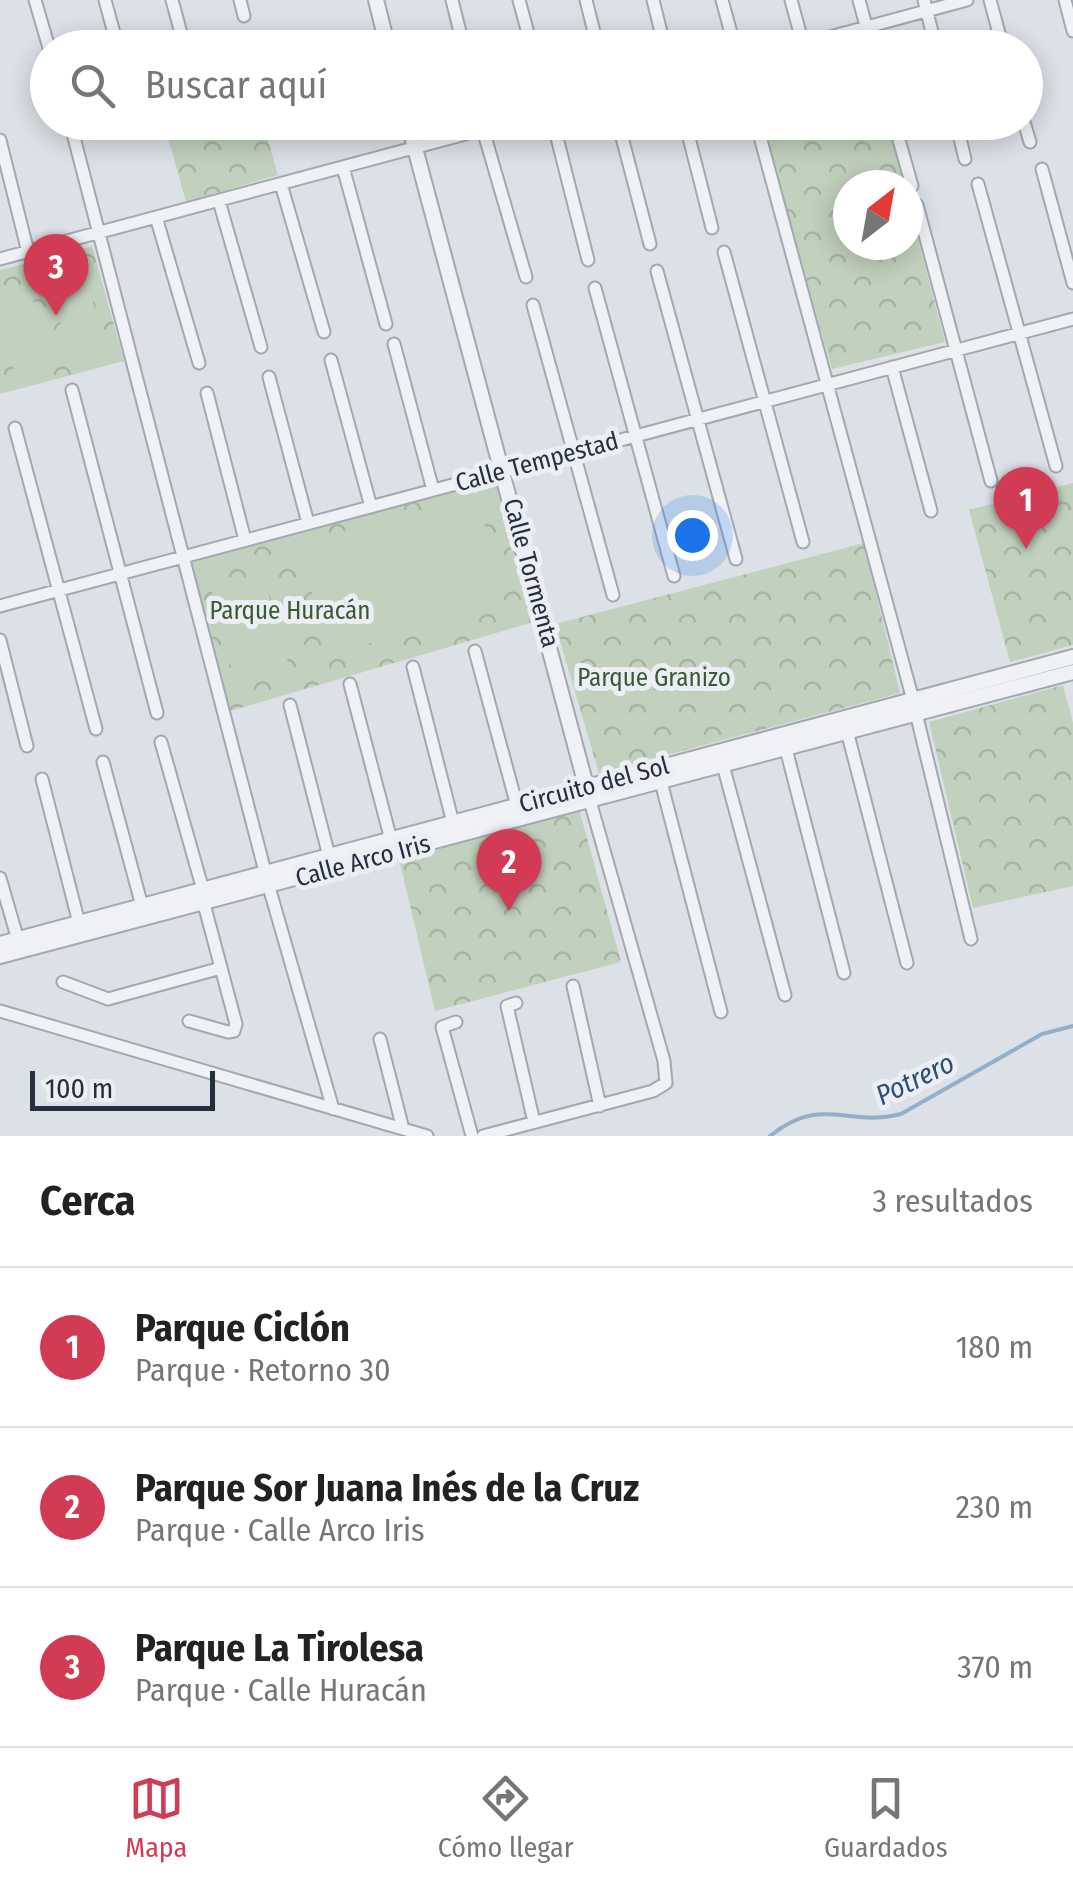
<!DOCTYPE html>
<html lang="es">
<head>
<meta charset="utf-8">
<style>
	body { margin:0; font-family:"Fira Sans Condensed",sans-serif; background:#f2f2f2; color:#222 }
	.compass { position:absolute; left:833px; top:170px; width:90px; height:90px; border-radius:50%; background:#fff; box-shadow:0 5px 25px #0003; rotate:31deg }
	.scale { position:absolute; left:30px; bottom:25px; width:185px; box-sizing:border-box; padding-left:10px; border:5px solid #262f3e; border-top:0; font-size:28px; line-height:35px; white-space:nowrap; color:#262f3e; -webkit-text-stroke:8px #ebeff5; paint-order:stroke }
	.you { position:absolute; left:692px; top:535px; width:35px; height:35px; margin:-25px; border:8px solid #fff; border-radius:50%; background:#1a73e8; box-shadow:0 0 0 15px #1a73e833 }
	.badge { display:grid; place-items:center; width:65px; height:65px; border-radius:50%; background:#d13c54; color:#fff; font-size:32px; font-weight:700 }
	.pin { position:absolute; translate:-50% -82px; filter:drop-shadow(0 2px 5px #0008) }
	.pin::after { content:''; position:absolute; top:52px; width:35px; height:30px; background:inherit; clip-path:polygon(0 0,100% 0,50% 100%) }
	.list { margin:0; padding:0; list-style:none }
	h2 { display:flex; justify-content:space-between; align-items:center; height:130px; margin:0; padding:0 40px; font-size:42px }
	h2 small { font-size:32px; font-weight:400; color:#767676 }
	.list li { display:grid; grid-template-columns:65px 1fr auto; gap:30px; align-items:center; box-sizing:border-box; height:160px; padding:0 40px; border-top:2px solid #e0e0e0 }
	.list b { display:block; font-size:38px; white-space:nowrap }
	.list p { margin:0; font-size:32px; white-space:nowrap; color:#767676 }
	.list em { font-size:32px; font-style:normal; color:#767676 }
	.icon { flex:none; width:55px; height:55px; fill:none; stroke:currentColor; stroke-width:2; stroke-linecap:round; stroke-linejoin:round }
	.map { position:relative; flex:none; width:1073px; height:1136px; overflow:hidden }
	.search { position:absolute; background:#fff; box-shadow:0 5px 25px #0003; left:30px; right:30px; top:30px; height:110px; display:flex; align-items:center; gap:25px; box-sizing:border-box; padding:0 35px; border-radius:55px; color:#767676; font-size:38px }
	.sheet { height:610px; background:#fff }
	nav { display:flex; justify-content:space-around; align-items:center; box-sizing:border-box; height:140px; border-top:2px solid #e0e0e0; background:#fff; font-size:28px; color:#767676 }
	nav a { display:grid; justify-items:center; gap:5px }
	nav .on { color:#d13c54 }
	.map>svg:first-child { display:block }
	.park { fill:url(#park-crowns) }
	.garden { fill:#c2d1bd }
	.lines { fill:none; stroke-linecap:round; stroke-linejoin:round }
	.stream { stroke:#96afc9; stroke-width:4 }
	.minor-casing { stroke:#a2a8b1; stroke-width:15 }
	.tertiary-casing { stroke:#a2a8b1; stroke-width:18 }
	.minor { stroke:#eff1f5; stroke-width:11 }
	.tertiary { stroke:#eff1f5; stroke-width:14 }
	.labels { text-anchor:middle; dominant-baseline:central; stroke-width:10; stroke-linejoin:round; paint-order:stroke }
	.street-label { font-size:25px; fill:#262f3e; stroke:#ebeff5 }
	.park-label { font-size:25px; fill:#3a5a32; stroke:#ebeff5 }
	.water-label { font-size:28px; font-style:italic; fill:#2f4e72; stroke:#ebeff5 }
</style>
</head>
<body>
<div class="map">
<svg width="1073" height="1136" viewBox="0 0 1073 1136">
	<defs>
		<pattern id="park-crowns" width="20" height="18" patternUnits="userSpaceOnUse" patternTransform="scale(2.5)"><rect width="20" height="18" fill="#c2d1bd"/><path d="M2 6a3 3 0 1 1 6 0M12 15a3 3 0 1 1 6 0" fill="none" stroke="#a7b4a4"/></pattern>
	</defs>
	<rect width="100%" height="100%" fill="#dce1e7"/>
	<path class="park" d="M239 32 243 47H184Z
		M164 123H263L278 175 186 202Z
		M761 123H887L904 185H848V245H908V201L945 342 832 369Z
		M92 246 124 361 0 394V270Z
		M505 471 534 622 227 712 183 557Z
		M1073 483V645L1010 662 969 510Z
		M864 543 900 693 599 773 555 624Z
		M1063 685 1073 723V886L973 908 929 722Z
		M579 809 621 962 435 1011 399 859Z"/>
	<path class="garden" d="M82 277 87 280 106 351 102 357 73 364 51 290Z
		M26 291 31 294 50 365 46 371 17 379 0 325V299Z
		M477 497 506 607 329 654 299 543Z
		M262 573 274 612 223 627 211 588Z
		M275 624 289 665 236 682 223 641Z"/>
	<g class="lines">
		<path class="stream" d="M770 1136C823 1094 846 1128 901 1114L1042 1034 1073 1026"/>
		<defs>
			<path id="minor" d="M35 0 49 48
				M105 0 118 48
				M172 0 181 33
				M240 0 244 16
				M452 0 464 48
				M519 0 532 48
				M586 0 598 48
				M653 0 665 48
				M722 0 735 48
				M791 0 803 44
				M859 0 872 48
				M924 0 936 48
				M990 0 1003 48
				M1065 0 1073 31
				M789 48 967 0
				M70 122 269 887 333 1109
				M553 122 588 260
				M618 122 650 244
				M685 122 712 228
				M756 122 913 700
				M894 122 912 186
				M956 122 965 159
				M1024 122 1030 142
				M481 123 526 277
				M0 140 28 252
				M343 167 386 324
				M1042 169 1073 283
				M281 184 324 332
				M978 184 1056 466
				M219 201 261 347
				M917 205 991 481
				M156 217 199 363
				M724 252 803 542
				M0 259 510 122
				M657 271 736 559
				M595 288 674 576
				M533 305 613 595
				M394 344 433 490
				M331 360 371 507
				M892 367 931 511
				M269 377 308 523
				M72 390 157 713
				M207 393 245 540
				M15 428 96 729
				M0 606 1073 319
				M0 640 27 746
				M475 651 517 806
				M413 667 453 823
				M350 684 391 840
				M290 705 329 856
				M916 713 971 939
				M847 731 907 963
				M161 742 203 890
				M786 749 844 973
				M103 762 142 906
				M723 765 785 995
				M42 779 79 923
				M661 782 721 1012
				M0 878 18 940
				M63 982 108 999 221 968
				M573 986 600 1106
				M516 1003 507 1006 534 1122
				M0 1011 427 1136
				M189 1021 228 1032 234 1031 236 1024 204 904
				M456 1022 442 1027 472 1136
				M380 1039 403 1129
				M483 1136 653 1091 666 1083 664 1061 590 801"/>
			<path id="tertiary" d="M376 0 388 48
				M408 122 588 793
				M0 944 1073 657
				M0 956 1073 672"/>
		</defs>
		<use href="#minor" class="minor-casing"/>
		<use href="#tertiary" class="tertiary-casing"/>
		<use href="#minor" class="minor"/>
		<use href="#tertiary" class="tertiary"/>
	</g>
	<g class="labels">
		<g class="street-label">
			<text transform="translate(537 462) rotate(-15)">Calle Tempestad</text>
			<text transform="translate(531 573) rotate(75)">Calle Tormenta</text>
			<text transform="translate(594 785) rotate(-15)">Circuito del Sol</text>
			<text transform="translate(363 861) rotate(-15)">Calle Arco Iris</text>
		</g>
		<g class="park-label">
			<text x="290" y="611">Parque Huracán</text>
			<text x="654" y="678">Parque Granizo</text>
		</g>
		<g class="water-label">
			<text transform="translate(915 1079) rotate(-26)">Potrero</text>
		</g>
	</g>
</svg>
<svg class="compass" viewBox="-18 -18 36 36"><path d="M0-13l5 13h-10z" fill="#e53935"/><path d="M0 13l5-13h-10z" fill="#767676"/></svg>
<div class="scale">100 m</div>
<div class="you"></div>
<div class="pin badge" style="left:1026px;top:549px">1</div>
<div class="pin badge" style="left:509px;top:911px">2</div>
<div class="pin badge" style="left:56px;top:316px">3</div>
<div class="search"><svg class="icon" aria-label="search" viewBox="0 0 24 24"><circle cx="10" cy="10" r="6"/><path d="M15 15l6 6"/></svg>Buscar aquí</div>
</div>
<section class="sheet">
<h2>Cerca<small>3 resultados</small></h2>
<ul class="list">
<li><span class="badge">1</span><div><b>Parque Ciclón</b><p>Parque · Retorno 30</p></div><em>180 m</em></li>
<li><span class="badge">2</span><div><b>Parque Sor Juana Inés de la Cruz</b><p>Parque · Calle Arco Iris</p></div><em>230 m</em></li>
<li><span class="badge">3</span><div><b>Parque La Tirolesa</b><p>Parque · Calle Huracán</p></div><em>370 m</em></li>
</ul>
</section>
<nav>
<a class="on"><svg class="icon" aria-label="map" viewBox="0 0 24 24"><path d="M3 6l6-2 6 2 6-2v14l-6 2-6-2-6 2zM9 4v14M15 6v14"/></svg>Mapa</a>
<a><svg class="icon" aria-label="directions" viewBox="0 0 24 24"><path d="M12 3l9 9-9 9-9-9zM9 14v-3h6M13 9l2 2-2 2"/></svg>Cómo llegar</a>
<a><svg class="icon" aria-label="saved" viewBox="0 0 24 24"><path d="M7 4h10v16l-5-4-5 4z"/></svg>Guardados</a>
</nav>
</body>
</html>
